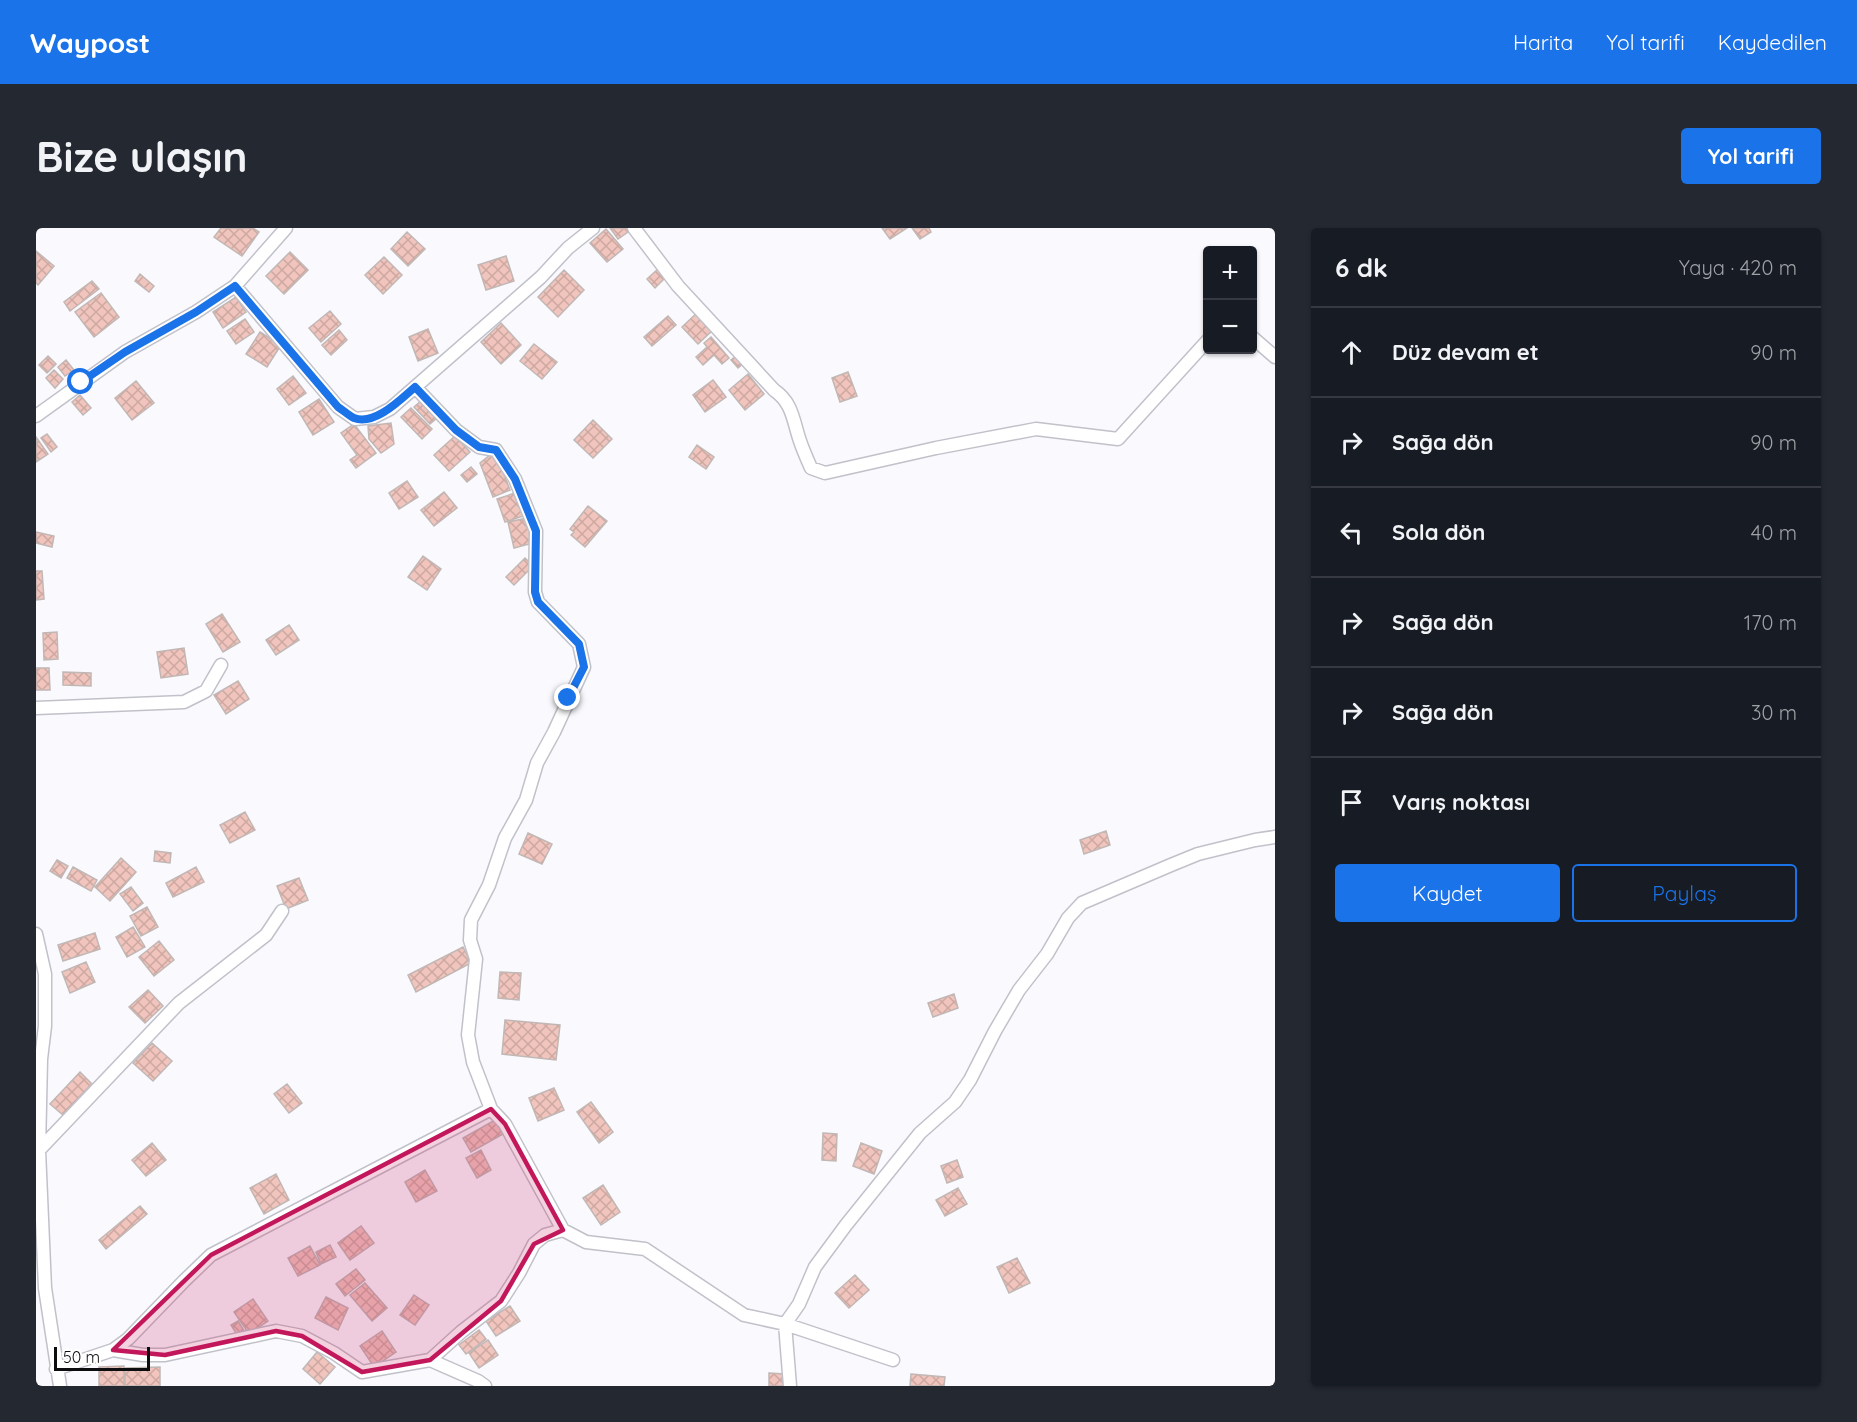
<!DOCTYPE html>
<html lang="tr">
<head>
<meta charset="utf-8">
<style>
	body { margin:0; font-family:Quicksand,sans-serif; background:#242831; color:#f1f3f6 }
	.controls { position:absolute; right:18px; top:18px; display:grid; overflow:hidden; border-radius:6px; box-shadow:0 2px 4px #0004 }
	.controls button { width:54px; height:54px; display:grid; place-items:center; padding:0; border:0; border-bottom:2px solid #363941; background:#171b24; color:#f1f3f6; font:30px sans-serif }
	.scale { position:absolute; left:18px; bottom:15px; width:96px; box-sizing:border-box; padding-left:6px; border:3px solid #0d0d10; border-top:0; font-size:16px; line-height:21px; white-space:nowrap; color:#0d0d10; -webkit-text-stroke:4px #fff; paint-order:stroke }
	.stop { position:absolute; width:18px; height:18px; margin:-14px; border:4px solid #1a73e8; border-radius:50%; background:#fff }
	.stop.end { background:#1a73e8; border-color:#fff; box-shadow:0 2px 6px #0008 }
	.list { margin:0; padding:0; list-style:none }
	h2 { display:flex; justify-content:space-between; align-items:center; height:78px; margin:0; padding:0 24px; font-size:26px }
	h2 small { font-size:20px; font-weight:400; color:#9ea1a6 }
	.list li { display:grid; grid-template-columns:39px 1fr auto; gap:18px; align-items:center; box-sizing:border-box; height:90px; padding:0 24px; border-top:2px solid #363941 }
	.list b { display:block; font-size:22px; white-space:nowrap }
	.list em { font-size:20px; font-style:normal; color:#9ea1a6 }
	.actions { display:flex; gap:12px; padding:18px 24px }
	.actions a { flex:1; padding:14px 0; border:2px solid #1a73e8; border-radius:6px; text-align:center; font-size:21px; color:#1a73e8 }
	.actions .main { background:#1a73e8; color:#fff }
	.icon { flex:none; width:33px; height:33px; fill:none; stroke:currentColor; stroke-width:2; stroke-linecap:round; stroke-linejoin:round }
	.map { position:relative; flex:none; width:1239px; height:1158px; overflow:hidden; border-radius:6px }
	header { display:flex; align-items:center; gap:36px; box-sizing:border-box; height:84px; padding:0 30px; background:#1a73e8; color:#fff }
	header strong { font-size:28px }
	nav { display:flex; gap:33px; margin-inline-start:auto; font-size:21px }
	.intro { display:flex; align-items:center; justify-content:space-between; box-sizing:border-box; height:144px; padding:0 36px }
	h1 { margin:0; font-size:42px }
	.button { padding:15px 27px; border-radius:6px; background:#1a73e8; color:#fff; font-size:21px; font-weight:700 }
	main { display:flex; gap:36px; padding:0 36px }
	aside { flex:1; background:#171b24; border-radius:6px; box-shadow:0 2px 4px #0004 }
	.map>svg:first-child { display:block }
	.building { fill:url(#building-cross-hatch); stroke:#c1b7b5; stroke-width:1.5 }
	.lines { fill:none; stroke-linecap:round; stroke-linejoin:round }
	.minor-casing { stroke:#c1c1ca; stroke-width:15 }
	.minor { stroke:#fff; stroke-width:12 }
	.route { stroke:#1a73e8; stroke-width:8 }
	.marked { fill:#c2185b; fill-opacity:0.2; stroke:#c2185b; stroke-width:4.5; stroke-linejoin:round }
</style>
</head>
<body>
<header>
<strong>Waypost</strong>
<nav><a>Harita</a><a>Yol tarifi</a><a>Kaydedilen</a></nav>
</header>
<div class="intro"><h1>Bize ulaşın</h1><a class="button">Yol tarifi</a></div>
<main>
<div class="map">
<svg width="1239" height="1158" viewBox="0 0 1239 1158">
	<defs>
		<pattern id="building-cross-hatch" width="8" height="8" patternUnits="userSpaceOnUse" patternTransform="scale(1.5)"><rect width="8" height="8" fill="#f1c5bd"/><path d="M0 0l8 8M0 8l8-8" fill="none" stroke="#cda8a1"/></pattern>
	</defs>
	<rect width="100%" height="100%" fill="#f9f9fe"/>
	<path class="building" d="M185 0H217L223 4 206 28 178 9Z
		M574 0H593L595 2 582 11Z
		M846 0H871L854 11Z
		M876 0H893L895 4 884 11Z
		M570 1 587 21 571 34 554 15Z
		M371 4 389 21 372 38 355 21Z
		M0 23 18 38 2 57 0 55Z
		M254 24 272 42 248 66 230 48Z
		M470 28 478 53 450 62 442 37Z
		M348 29 366 47 347 66 329 47Z
		M623 40 631 48 619 60 611 51Z
		M528 42 548 62 522 89 502 69Z
		M104 46 118 58 113 64 99 53Z
		M56 53 63 61 34 83 28 74Z
		M65 65 83 89 58 109 39 84Z
		M200 69 210 84 187 100 177 84Z
		M294 83 305 96 285 114 273 100Z
		M663 83 679 100 662 116 646 99Z
		M632 88 640 97 616 118 608 109Z
		M209 91 218 104 200 116 191 103Z
		M465 95 485 117 465 136 445 114Z
		M392 101 402 125 382 133 373 109Z
		M303 102 311 112 295 127 286 117Z
		M224 104 245 117 231 139 210 126Z
		M675 109 693 130 686 136 678 127 667 137 660 129 671 119 668 115Z
		M498 116 521 134 506 151 484 133Z
		M702 127 709 134 702 140 695 132Z
		M12 128 20 136 11 145 3 137Z
		M30 132 38 142 29 148 22 139Z
		M18 142 27 151 19 160 10 150Z
		M812 144 821 168 804 174 796 150Z
		M712 146 728 166 709 182 693 162Z
		M257 148 270 165 253 177 241 161Z
		M677 152 690 169 669 184 657 167Z
		M100 153 118 175 96 192 79 170Z
		M44 167 55 180 47 187 36 174Z
		M283 171 298 194 277 207 263 184Z
		M386 172 402 189 394 196 378 179Z
		M375 180 396 201 386 211 365 189Z
		M557 192 576 211 557 230 538 212Z
		M355 195 358 216 345 225 333 211 332 198Z
		M318 196 340 225 320 240 314 232 321 227 305 205Z
		M11 206 21 219 15 224 5 210Z
		M419 208 434 224 413 243 398 227Z
		M0 209 12 226 0 234Z
		M661 217 678 229 670 241 653 229Z
		M459 223 474 262 457 269 444 235Z
		M435 239 441 246 431 254 425 247Z
		M371 253 382 269 363 281 353 265Z
		M408 264 421 280 398 298 385 282Z
		M479 265 487 288 469 294 461 271Z
		M552 278 571 293 549 319 535 307 538 304 534 301Z
		M491 290 497 315 478 320 472 294Z
		M0 304 18 308 16 319 0 315Z
		M387 328 405 341 391 362 372 349Z
		M489 330 497 338 478 357 470 349Z
		M0 343H6L8 371 0 372Z
		M186 386 204 414 187 424 170 396Z
		M253 397 263 412 240 427 230 412Z
		M21 404 22 431 8 432 7 405Z
		M148 420 152 446 125 450 121 424Z
		M0 440H13L14 462H0Z
		M27 444 55 445V458L27 457Z
		M202 453 213 471 190 486 178 467Z
		M209 584 219 602 194 615 184 597Z
		M1070 603 1074 617 1048 626 1044 612Z
		M492 605 516 616 506 636 483 626Z
		M119 623 135 625 134 635 118 633Z
		M85 630 100 644 74 673 59 659Z
		M21 632 32 638 25 650 14 643Z
		M37 639 61 652 55 663 31 650Z
		M160 639 168 654 137 669 130 655Z
		M263 650 272 672 250 681 241 658Z
		M95 659 107 675 97 683 84 666Z
		M111 679 122 699 105 708 94 688Z
		M97 699 109 719 91 729 80 709Z
		M59 705 64 721 27 733 22 717Z
		M123 713 138 732 118 748 103 729Z
		M427 719 435 735 380 764 372 747Z
		M50 734 59 754 34 765 26 744Z
		M464 744 485 745 483 772 462 770Z
		M112 762 127 778 109 795 93 779Z
		M918 766 922 780 897 789 892 775Z
		M469 792 524 797 520 832 466 826Z
		M116 815 136 833 117 853 97 835Z
		M44 844 56 856 27 887 14 876Z
		M251 856 266 875 253 885 238 866Z
		M518 860 528 882 502 893 493 870Z
		M555 874 577 904 563 915 541 884Z
		M459 892 467 906 435 924 427 910Z
		M787 905 801 906 800 933 786 932Z
		M116 915 130 932 110 948 96 932Z
		M825 915 846 923 838 946 817 938Z
		M445 922 455 942 441 950 430 930Z
		M921 932 927 949 911 955 905 938Z
		M389 942 401 963 380 974 369 954Z
		M240 946 253 972 228 986 214 960Z
		M567 957 584 984 565 997 547 970Z
		M922 960 931 976 909 988 900 972Z
		M104 978 111 986 70 1021 63 1012Z
		M325 998 338 1015 314 1032 302 1015Z
		M294 1017 300 1029 285 1036 280 1024Z
		M274 1018 284 1037 262 1048 252 1030Z
		M981 1030 994 1055 973 1065 961 1039Z
		M320 1041 329 1052 309 1068 300 1056Z
		M819 1047 833 1062 813 1080 799 1065Z
		M329 1055 351 1080 336 1093 314 1067Z
		M378 1067 393 1077 379 1097 364 1087Z
		M290 1069 312 1080 302 1102 279 1090Z
		M217 1071 232 1093 213 1106 198 1084Z
		M474 1078 484 1093 460 1108 450 1093Z
		M202 1093 210 1106 203 1110 195 1097Z
		M443 1102 450 1111 430 1126 423 1117Z
		M346 1103 360 1124 338 1139 324 1118Z
		M452 1112 462 1127 443 1140 433 1125Z
		M281 1124 299 1139 284 1156 267 1141Z
		M88 1138V1158H63V1139Z
		M124 1139V1158H89V1140Z
		M733 1145 748 1146V1158H733Z
		M875 1146 909 1149 908 1158H874Z"/>
	<g class="lines">
		<defs>
			<path id="minor" d="M598 0 642 58 738 162C757 175 757 193 764 213 767 222 771 231 775 240L789 245 900 220 1000 201 1082 211 1172 112
				M199 58 302 179 319 191 338 189 354 181 505 49 532 20 557 0
				M1216 109 1239 129
				M379 159 420 202 443 219 460 222 479 251 500 303 499 364 502 374 543 416 548 439 518 504 501 535 490 572 469 610 453 657 435 692 434 712 440 731 432 807 437 834 455 881
				M0 188 89 124 160 84 199 58 250 0
				M0 480 148 474 170 463 185 437
				M0 706 9 746V798L5 831 3 922 9 1060 24 1158
				M3 922 143 775 230 707 246 683
				M77 1122 107 1127H129L240 1103 266 1108 298 1125 326 1144 394 1132 425 1104 465 1073 483 1045 498 1016 509 1007 527 1002
				M394 1132 442 1153 449 1158
				M20 1141 77 1122 92 1111 148 1053 175 1027 455 881 469 896 527 1002 550 1014 609 1021 708 1087 749 1096 857 1132
				M754 1158 749 1096 763 1076 779 1039 810 997 884 905 919 874 934 852 959 803 983 762 1011 726 1032 690 1046 675 1135 637 1162 626 1219 612 1239 609"/>
		</defs>
		<use href="#minor" class="minor-casing"/>
		<use href="#minor" class="minor"/>
	</g>
	<g class="lines">
		<path class="route" d="M45 154 89 124 160 84 199 58 302 179C307 182 313 188 318 190 339 198 365 171 379 159L420 202 443 219 460 222 479 251 500 303 499 364 502 374 543 416 548 439 532 470"/>
	</g>
	<path class="marked" d="M455 881 469 896 527 1002 498 1016 465 1073 394 1132 326 1144 266 1108 240 1103 129 1127 77 1122 175 1027Z"/>
</svg>
<div class="controls">
<button>+</button>
<button>−</button>
</div>
<div class="scale">50 m</div>
<div class="stop" style="left:45px;top:154px"></div>
<div class="stop end" style="left:532px;top:470px"></div>
</div>
<aside>
<h2>6 dk<small>Yaya · 420 m</small></h2>
<ul class="list">
<li><svg class="icon" aria-label="ahead" viewBox="0 0 24 24"><path d="M12 20V5M6 11l6-6 6 6"/></svg><div><b>Düz devam et</b></div><em>90 m</em></li>
<li><svg class="icon" aria-label="right" viewBox="0 0 24 24"><path d="M7 20v-9h11M14 6l5 5-5 5"/></svg><div><b>Sağa dön</b></div><em>90 m</em></li>
<li><svg class="icon" aria-label="left" viewBox="0 0 24 24"><path d="M17 20v-9H6M10 6l-5 5 5 5"/></svg><div><b>Sola dön</b></div><em>40 m</em></li>
<li><svg class="icon" aria-label="right" viewBox="0 0 24 24"><path d="M7 20v-9h11M14 6l5 5-5 5"/></svg><div><b>Sağa dön</b></div><em>170 m</em></li>
<li><svg class="icon" aria-label="right" viewBox="0 0 24 24"><path d="M7 20v-9h11M14 6l5 5-5 5"/></svg><div><b>Sağa dön</b></div><em>30 m</em></li>
<li><svg class="icon" aria-label="arrive" viewBox="0 0 24 24"><path d="M6 21V4h12l-3 4 3 4H6"/></svg><div><b>Varış noktası</b></div></li>
</ul>
<div class="actions"><a class="main">Kaydet</a><a>Paylaş</a></div>
</aside>
</main>
</body>
</html>
